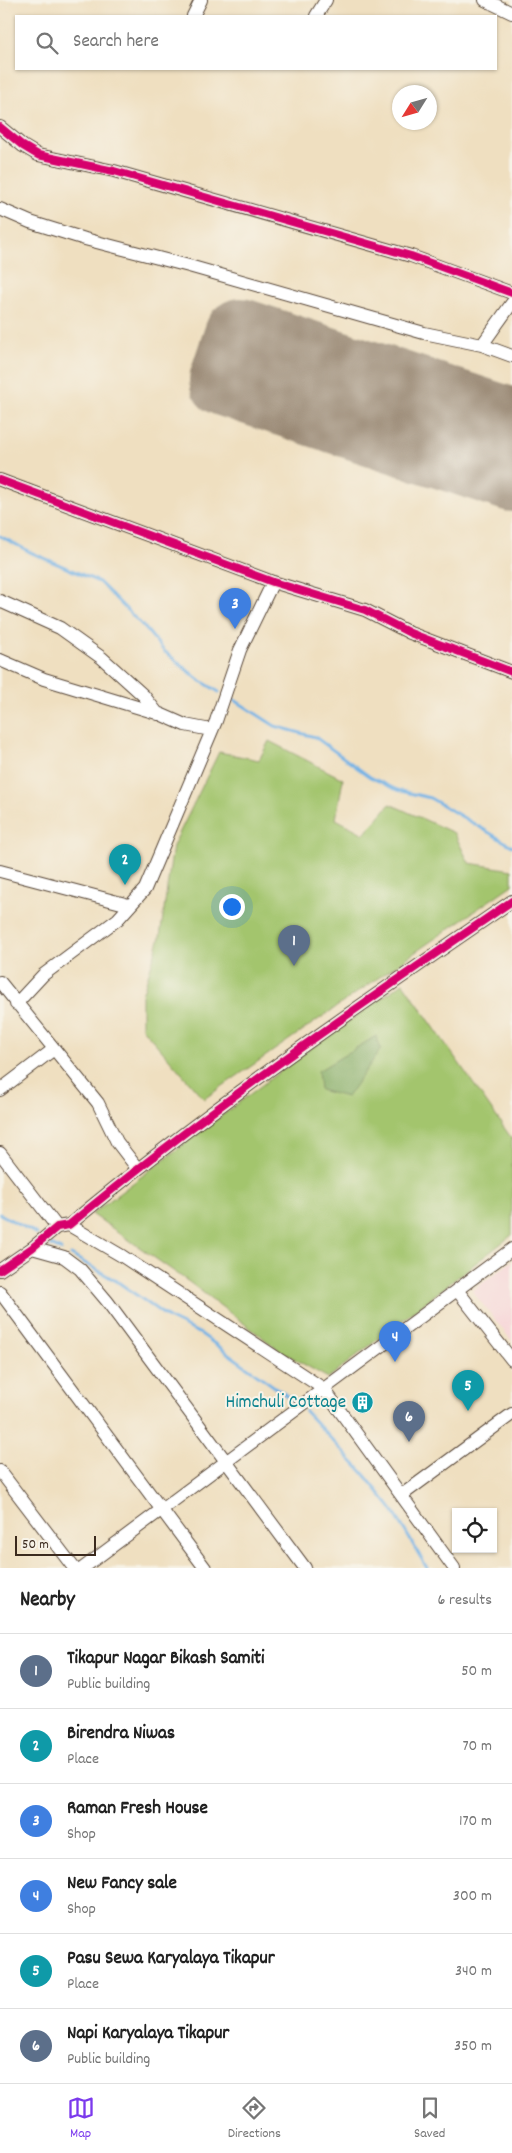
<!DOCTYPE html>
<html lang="en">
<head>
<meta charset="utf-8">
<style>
	body { margin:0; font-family:Dekko,sans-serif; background:#f6f6f6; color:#222 }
	.controls { position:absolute; right:15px; bottom:15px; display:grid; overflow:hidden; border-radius:0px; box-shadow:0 1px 4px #0004 }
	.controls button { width:45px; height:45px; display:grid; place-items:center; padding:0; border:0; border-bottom:1px solid #e0e0e0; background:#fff; color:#222; font:25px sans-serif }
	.compass { position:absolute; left:392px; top:85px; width:45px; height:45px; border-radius:50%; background:#fff; box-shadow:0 1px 4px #0004; rotate:233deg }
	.scale { position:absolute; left:15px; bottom:12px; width:81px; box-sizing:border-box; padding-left:5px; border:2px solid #3b2a1e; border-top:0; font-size:14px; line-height:18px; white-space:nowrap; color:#3b2a1e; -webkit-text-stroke:4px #f7f3e8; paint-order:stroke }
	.you { position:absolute; left:231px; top:906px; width:18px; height:18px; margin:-12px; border:4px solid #fff; border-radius:50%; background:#1a73e8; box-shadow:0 0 0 8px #1a73e833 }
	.badge { display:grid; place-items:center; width:32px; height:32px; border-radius:50%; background:#7c3aed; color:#fff; font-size:16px; font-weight:700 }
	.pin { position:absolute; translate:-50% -41px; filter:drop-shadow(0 1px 2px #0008) }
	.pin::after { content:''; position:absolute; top:26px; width:18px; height:15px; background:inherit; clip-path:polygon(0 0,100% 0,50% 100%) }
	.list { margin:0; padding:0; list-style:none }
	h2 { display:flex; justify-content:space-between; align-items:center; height:65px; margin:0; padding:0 20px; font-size:21px }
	h2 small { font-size:16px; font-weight:400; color:#767676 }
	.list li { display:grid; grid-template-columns:32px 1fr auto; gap:15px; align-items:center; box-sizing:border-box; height:75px; padding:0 20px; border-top:1px solid #e0e0e0 }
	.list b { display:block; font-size:19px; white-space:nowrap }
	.list p { margin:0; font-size:16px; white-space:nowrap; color:#767676 }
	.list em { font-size:16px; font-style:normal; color:#767676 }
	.icon { flex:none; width:28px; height:28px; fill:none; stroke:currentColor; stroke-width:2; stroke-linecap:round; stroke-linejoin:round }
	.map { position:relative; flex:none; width:512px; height:1568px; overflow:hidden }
	.search { position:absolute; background:#fff; box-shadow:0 1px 4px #0004; left:15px; right:15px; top:15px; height:55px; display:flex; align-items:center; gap:12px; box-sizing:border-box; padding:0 18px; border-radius:0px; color:#767676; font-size:19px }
	.sheet { height:515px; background:#fff }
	nav { display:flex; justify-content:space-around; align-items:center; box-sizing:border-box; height:70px; border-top:1px solid #e0e0e0; background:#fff; font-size:14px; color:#767676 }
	nav a { display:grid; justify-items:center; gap:2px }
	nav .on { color:#7c3aed }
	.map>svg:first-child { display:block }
	.built { fill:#f7cfd4 }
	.green { fill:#a3c56d; stroke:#6f7846 }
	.forest { fill:#82aa60; stroke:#5e6a3f }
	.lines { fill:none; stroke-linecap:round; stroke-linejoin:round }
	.stream { stroke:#71b1e5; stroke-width:3 }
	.runway { stroke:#95846f; stroke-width:74 }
	.minor-casing { stroke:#564536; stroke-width:14 }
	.minor { stroke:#fff; stroke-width:12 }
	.cycleway-casing { stroke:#f7f3e8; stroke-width:11 }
	.cycleway { stroke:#d6006c; stroke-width:8 }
	.labels { text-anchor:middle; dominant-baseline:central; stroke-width:4; stroke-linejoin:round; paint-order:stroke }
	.culture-label { font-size:19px; fill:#0d838f; stroke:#f7f3e8; text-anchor:end }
</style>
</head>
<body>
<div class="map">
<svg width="512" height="1568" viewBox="0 0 512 1568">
	<rect width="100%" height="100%" fill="#f7f3e8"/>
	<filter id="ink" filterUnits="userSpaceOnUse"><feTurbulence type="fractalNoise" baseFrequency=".02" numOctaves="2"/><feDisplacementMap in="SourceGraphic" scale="10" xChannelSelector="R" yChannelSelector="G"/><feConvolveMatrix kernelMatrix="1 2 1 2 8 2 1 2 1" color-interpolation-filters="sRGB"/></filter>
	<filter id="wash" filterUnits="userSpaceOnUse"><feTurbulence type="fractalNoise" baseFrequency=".0096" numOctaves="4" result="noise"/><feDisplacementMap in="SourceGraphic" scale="20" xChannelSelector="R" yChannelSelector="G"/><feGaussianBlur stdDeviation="1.12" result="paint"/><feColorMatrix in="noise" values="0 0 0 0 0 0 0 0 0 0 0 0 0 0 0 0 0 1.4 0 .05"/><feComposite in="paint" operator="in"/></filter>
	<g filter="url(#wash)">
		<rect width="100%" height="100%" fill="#efdfc0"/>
		<path class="built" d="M512 1261V1341L472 1291Z"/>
		<path class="green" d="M269 741 343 779 336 819 364 834 390 804 454 833 469 863 512 870V885L204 1099 142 1028V995L160 937 173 846 219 752 259 760Z
			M403 983 512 1139V1235L328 1378 279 1350 189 1282 92 1214 320 1041Z"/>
		<path class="forest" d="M376 1036 381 1049 347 1097 320 1090 318 1071Z"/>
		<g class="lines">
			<path class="stream" d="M0 536 30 552 99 582 144 627 164 651 198 679 219 692
				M230 697 275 726 315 737 370 777 397 790 430 798 512 846
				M0 1214 37 1234
				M51 1245 61 1250
				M71 1255 118 1282 170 1319 201 1334 293 1400
				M305 1411 363 1473 392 1509 427 1568"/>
			<path class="runway" d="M512 425 241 335 226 380 512 475"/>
		</g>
	</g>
	<g filter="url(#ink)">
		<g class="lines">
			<defs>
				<path id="minor" d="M485 0 512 13
					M193 16 201 0
					M316 16 326 0
					M0 127 23 146 38 155 114 171 411 256 512 293
					M0 209 30 222 85 239 189 266 424 333 482 345 512 356
					M482 345 512 303
					M0 480 273 582 365 610 410 633 512 672
					M0 601 60 628 102 658 144 696 158 714
					M0 660 44 679 160 714 185 725 211 730
					M0 871 129 905
					M0 982 98 1103 117 1142 137 1168
					M16 1004 43 975 118 919 145 889 216 721 240 650 273 582
					M0 1090 54 1049
					M0 1153 57 1227
					M69 1225 122 1256 324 1389 454 1568
					M32 1248 64 1257 80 1269 107 1301 305 1568
					M0 1270 32 1248 57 1227 69 1225C210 1107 361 1005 512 901
					M457 1290 512 1360
					M0 1292 205 1568
					M0 1471 74 1568
					M402 1495 512 1414
					M83 1568 512 1249"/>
			</defs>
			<use href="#minor" class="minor-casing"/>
			<use href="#minor" class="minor"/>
			<defs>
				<path id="cycleway" d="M0 127 23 146 38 155 114 171 411 256 512 293
					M0 480 273 582 365 610 410 633 512 672
					M0 1270 32 1248 57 1227 69 1225C210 1107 361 1005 512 901"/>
			</defs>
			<use href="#cycleway" class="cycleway-casing"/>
			<use href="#cycleway" class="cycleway"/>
		</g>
	</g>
	<defs>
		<symbol id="building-disc" viewBox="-11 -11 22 22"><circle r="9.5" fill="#0f9aa8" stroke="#f7f3e8"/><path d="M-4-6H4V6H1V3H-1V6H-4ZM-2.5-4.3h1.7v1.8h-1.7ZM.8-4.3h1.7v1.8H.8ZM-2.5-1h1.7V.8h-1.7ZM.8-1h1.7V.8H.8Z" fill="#fff"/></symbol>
	</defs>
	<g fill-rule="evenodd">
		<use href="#building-disc" x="350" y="1390" width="25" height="25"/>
	</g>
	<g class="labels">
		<g class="culture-label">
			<text x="346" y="1403">Himchuli Cottage</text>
		</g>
	</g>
</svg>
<div class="controls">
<button><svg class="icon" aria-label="locate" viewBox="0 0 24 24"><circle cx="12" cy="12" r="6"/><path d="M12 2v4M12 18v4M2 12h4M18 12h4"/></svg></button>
</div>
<svg class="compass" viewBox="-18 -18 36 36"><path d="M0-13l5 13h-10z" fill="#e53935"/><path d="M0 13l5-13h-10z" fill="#767676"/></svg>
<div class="scale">50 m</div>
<div class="you"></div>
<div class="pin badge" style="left:294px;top:966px;background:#5c6f8a">1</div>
<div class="pin badge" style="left:125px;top:885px;background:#0f9aa8">2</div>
<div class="pin badge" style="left:235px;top:629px;background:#3f7fe0">3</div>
<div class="pin badge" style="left:395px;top:1362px;background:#3f7fe0">4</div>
<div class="pin badge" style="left:468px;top:1411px;background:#0f9aa8">5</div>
<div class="pin badge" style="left:409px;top:1442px;background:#5c6f8a">6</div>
<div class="search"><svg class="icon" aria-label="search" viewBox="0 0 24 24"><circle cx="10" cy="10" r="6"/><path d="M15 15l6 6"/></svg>Search here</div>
</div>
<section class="sheet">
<h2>Nearby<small>6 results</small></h2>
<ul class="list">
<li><span class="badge" style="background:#5c6f8a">1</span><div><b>Tikapur Nagar Bikash Samiti</b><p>Public building</p></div><em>50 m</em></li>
<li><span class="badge" style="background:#0f9aa8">2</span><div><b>Birendra Niwas</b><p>Place</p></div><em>70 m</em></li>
<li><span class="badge" style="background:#3f7fe0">3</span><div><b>Raman Fresh House</b><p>Shop</p></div><em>170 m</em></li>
<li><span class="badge" style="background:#3f7fe0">4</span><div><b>New Fancy sale</b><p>Shop</p></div><em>300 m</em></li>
<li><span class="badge" style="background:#0f9aa8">5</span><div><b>Pasu Sewa Karyalaya Tikapur</b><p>Place</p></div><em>340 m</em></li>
<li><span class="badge" style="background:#5c6f8a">6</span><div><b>Napi Karyalaya Tikapur</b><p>Public building</p></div><em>350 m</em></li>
</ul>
</section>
<nav>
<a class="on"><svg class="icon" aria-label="map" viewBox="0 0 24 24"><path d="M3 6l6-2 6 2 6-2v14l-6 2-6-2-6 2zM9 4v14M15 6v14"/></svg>Map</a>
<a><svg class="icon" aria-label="directions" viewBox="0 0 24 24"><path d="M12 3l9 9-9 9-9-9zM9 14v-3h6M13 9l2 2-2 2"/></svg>Directions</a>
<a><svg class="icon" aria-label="saved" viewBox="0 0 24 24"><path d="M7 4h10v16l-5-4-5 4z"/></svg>Saved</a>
</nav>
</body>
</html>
